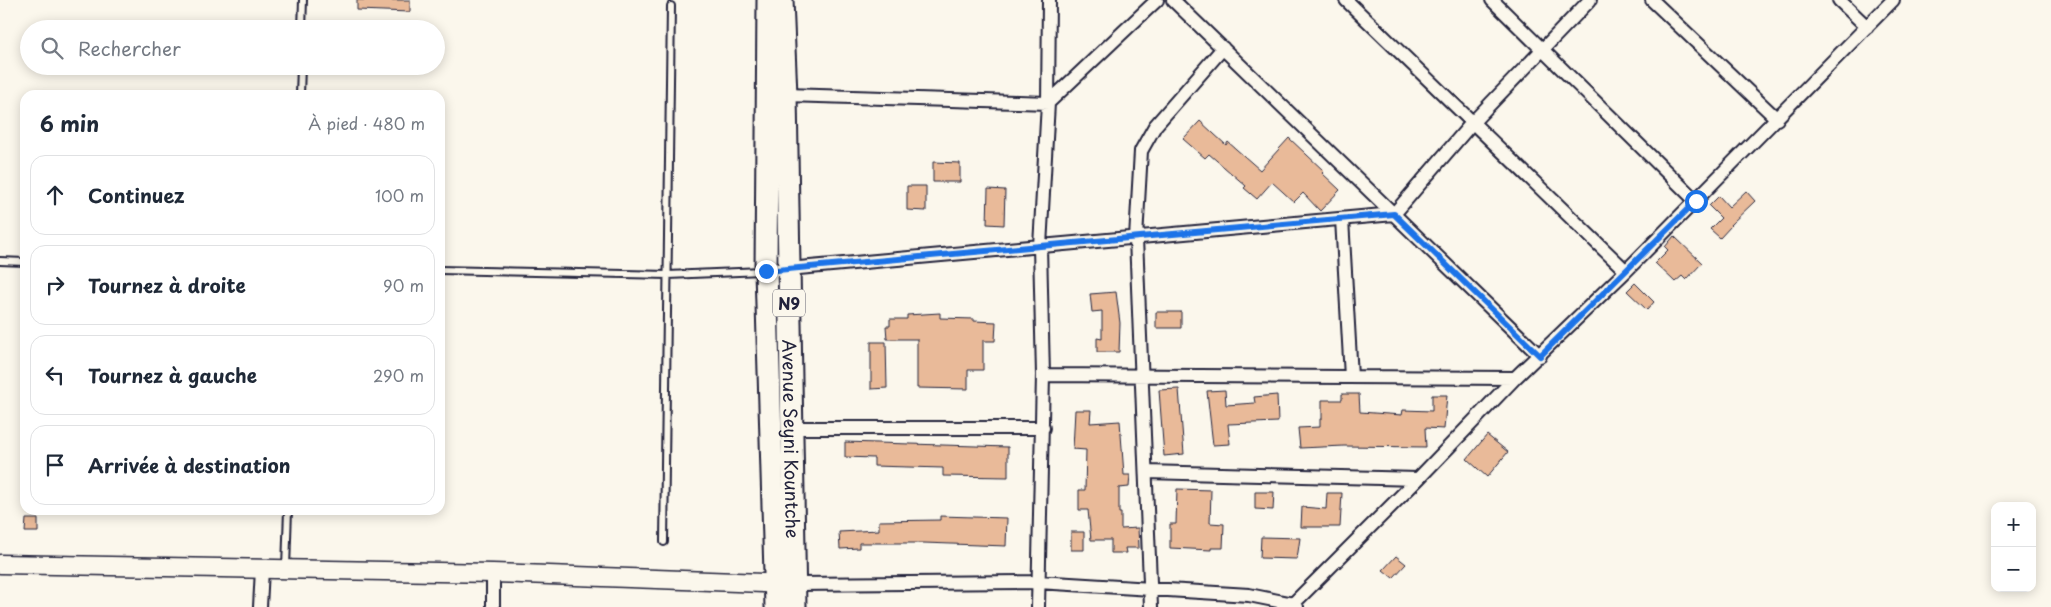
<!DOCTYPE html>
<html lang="fr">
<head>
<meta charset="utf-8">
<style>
	body { margin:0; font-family:"Playpen Sans",sans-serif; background:#f6f6f7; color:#1f2937 }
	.controls { position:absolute; right:15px; bottom:15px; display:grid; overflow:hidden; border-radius:10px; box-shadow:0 2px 12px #0003 }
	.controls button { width:45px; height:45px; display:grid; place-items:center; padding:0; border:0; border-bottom:1px solid #e0e1e3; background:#fff; color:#1f2937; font:25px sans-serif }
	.stop { position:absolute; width:15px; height:15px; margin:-11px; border:4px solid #1a73e8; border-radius:50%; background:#fff }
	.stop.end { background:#1a73e8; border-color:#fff; box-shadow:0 1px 5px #0008 }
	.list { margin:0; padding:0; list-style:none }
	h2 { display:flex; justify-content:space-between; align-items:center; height:65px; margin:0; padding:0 20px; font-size:21px }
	h2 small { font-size:16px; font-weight:400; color:#747a83 }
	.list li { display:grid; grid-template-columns:32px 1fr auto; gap:15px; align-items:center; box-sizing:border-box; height:80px; margin:0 10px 10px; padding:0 10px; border:1px solid #e0e1e3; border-radius:15px }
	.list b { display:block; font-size:19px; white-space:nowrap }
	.list em { font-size:16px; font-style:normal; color:#747a83 }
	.icon { flex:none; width:28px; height:28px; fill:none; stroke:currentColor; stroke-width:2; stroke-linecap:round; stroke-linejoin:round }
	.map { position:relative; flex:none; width:2051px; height:607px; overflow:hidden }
	.search { position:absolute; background:#fff; box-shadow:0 2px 12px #0003; left:20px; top:20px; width:425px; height:55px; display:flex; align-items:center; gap:12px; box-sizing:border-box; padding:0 18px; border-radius:28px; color:#747a83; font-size:19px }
	.panel { position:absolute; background:#fff; box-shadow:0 2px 12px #0003; left:20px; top:90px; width:425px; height:425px; border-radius:15px }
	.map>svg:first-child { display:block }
	.building { fill:#e9ba99; stroke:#22223b }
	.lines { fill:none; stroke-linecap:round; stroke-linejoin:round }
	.lane-casing { stroke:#22223b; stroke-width:10 }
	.street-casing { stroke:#22223b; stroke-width:16 }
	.secondary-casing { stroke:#22223b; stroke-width:21 }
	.highway-casing { stroke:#22223b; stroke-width:25 }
	.lane { stroke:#fbf7ec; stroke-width:6 }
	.street { stroke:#fbf7ec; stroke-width:12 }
	.secondary { stroke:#fbf7ec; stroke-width:18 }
	.highway { stroke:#fbf7ec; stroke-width:21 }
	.route { stroke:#1a73e8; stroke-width:6 }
	.labels { text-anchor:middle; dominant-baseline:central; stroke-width:4.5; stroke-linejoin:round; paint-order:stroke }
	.shield { fill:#fbf7ec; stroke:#636270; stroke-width:1 }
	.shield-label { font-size:16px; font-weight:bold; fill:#22223b }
	.street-label { font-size:18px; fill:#22223b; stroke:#fbf7ec }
</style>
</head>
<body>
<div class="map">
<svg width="2051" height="607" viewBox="0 0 2051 607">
	<rect width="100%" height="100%" fill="#fbf7ec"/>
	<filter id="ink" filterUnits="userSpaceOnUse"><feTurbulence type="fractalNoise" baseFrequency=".02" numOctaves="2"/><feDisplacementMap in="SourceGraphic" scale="10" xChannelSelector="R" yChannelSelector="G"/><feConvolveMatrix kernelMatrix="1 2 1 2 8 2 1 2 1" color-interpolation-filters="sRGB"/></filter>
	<g filter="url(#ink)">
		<path class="building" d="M357 0H410V12L357 10Z
			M1200 121 1226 145 1228 142 1260 170 1289 138 1324 171 1322 173 1340 190 1320 211 1303 193 1294 202 1272 182 1257 199 1244 188 1246 186 1209 154 1205 158 1183 139Z
			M933 162 960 163V182H933Z
			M907 186H926V211L907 210Z
			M988 189 1005 190 1004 225 987 224Z
			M1746 191 1755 201 1730 225 1731 226 1720 238 1710 229 1721 218 1709 206 1719 196 1729 207Z
			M1674 236 1702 263 1686 280 1682 276 1675 282 1655 263 1668 250 1665 247Z
			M1635 283 1654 302 1647 310 1627 291Z
			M1116 292 1120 323 1119 352H1097V338L1102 339V311L1092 312 1090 294Z
			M1156 312H1181V328H1156Z
			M940 313V318L974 319V321L996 322 995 341H983V370H968V389L917 388V339H887L886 326H890V319H907V315Z
			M871 342H886L887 388 871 389Z
			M1179 389 1184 454 1164 456 1159 390Z
			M1225 390 1226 405 1255 403 1254 397 1277 395 1278 422 1228 424 1230 444 1213 445 1207 391Z
			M1342 394H1359L1360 412 1402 415 1403 410 1432 411V395H1447L1444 429 1425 428 1426 447 1344 446 1300 448 1298 428 1320 427V419H1322V400H1342Z
			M1075 410H1091L1090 423 1120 421 1124 475H1130L1129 487 1119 488V513H1121V529L1138 528 1139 548H1125L1126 553H1111V540H1091L1088 510H1079V490H1085L1086 450 1073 449Z
			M1487 435 1508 452 1487 477 1467 459Z
			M845 442 1008 447V477L943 476V468L874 466V458L845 457Z
			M1177 489 1211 490 1210 523 1224 524 1223 548H1211V550L1170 548V524H1176Z
			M1255 492H1274L1273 510 1255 509Z
			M1327 493H1342L1340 527H1301L1302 507 1326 509Z
			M940 516 1007 518 1006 546 924 543H859V548L840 549 839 532 879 530V521L940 520Z
			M26 519H38V532H25Z
			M1071 532H1084V550H1071Z
			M1261 537 1300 538 1297 559 1260 558Z
			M1396 556 1406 564 1393 578 1383 570Z"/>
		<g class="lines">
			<defs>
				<path id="lane" d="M302 29 303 0
					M300 95 301 66
					M0 261 25 262
					M440 270 668 275 762 271
					M664 542 671 6
					M286 568 288 510"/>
				<path id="street" d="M1173 0 1540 356
					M1346 0 1626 271
					M1492 0 1696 201
					M1652 0 1777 119
					M1839 0 1867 27
					M786 95 1048 103 1157 0
					M1342 219 1351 377
					M766 271 1394 214 1472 123 1590 0
					M1043 375 1515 378
					M792 428H1043
					M1146 472 1418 479
					M795 584 1038 582 1249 595 1293 604 1297 607
					M1293 604 1418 479 1515 378 1626 271 1893 0
					M260 607 262 569
					M493 607V573
					M1038 607 1043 375 1040 246 1048 103 1049 0
					M1151 607 1136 238 1141 151 1155 126 1223 48"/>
				<path id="secondary" d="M0 564 493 573 787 584"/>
				<g id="highway">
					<path d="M768 0 766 271 776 607"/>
					<path id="s1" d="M782 0 786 95 795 607"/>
				</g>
			</defs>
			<use href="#lane" class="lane-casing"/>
			<use href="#street" class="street-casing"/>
			<use href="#secondary" class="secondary-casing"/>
			<use href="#highway" class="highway-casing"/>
			<use href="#lane" class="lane"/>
			<use href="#street" class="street"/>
			<use href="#secondary" class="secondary"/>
			<use href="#highway" class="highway"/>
		</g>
	</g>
	<g class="lines" filter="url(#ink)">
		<path class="route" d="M766 271 1394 214 1540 356 1696 201"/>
	</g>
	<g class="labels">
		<rect class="shield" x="773" y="289.5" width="32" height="27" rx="4"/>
		<g class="shield-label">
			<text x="789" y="303">N9</text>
		</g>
		<g class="street-label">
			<text stroke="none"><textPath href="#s1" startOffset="439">Avenue Seyni Kountche</textPath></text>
		</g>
	</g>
</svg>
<div class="controls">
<button>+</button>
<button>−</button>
</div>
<div class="stop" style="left:1696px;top:201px"></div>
<div class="stop end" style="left:766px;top:271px"></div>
<div class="search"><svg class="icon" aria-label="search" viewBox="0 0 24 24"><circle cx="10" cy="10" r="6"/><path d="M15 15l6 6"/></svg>Rechercher</div>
<section class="panel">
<h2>6 min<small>À pied · 480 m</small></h2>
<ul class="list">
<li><svg class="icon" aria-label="ahead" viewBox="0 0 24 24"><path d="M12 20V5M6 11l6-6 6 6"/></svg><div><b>Continuez</b></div><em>100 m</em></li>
<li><svg class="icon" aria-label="right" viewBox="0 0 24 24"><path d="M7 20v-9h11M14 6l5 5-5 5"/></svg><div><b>Tournez à droite</b></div><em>90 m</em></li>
<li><svg class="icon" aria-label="left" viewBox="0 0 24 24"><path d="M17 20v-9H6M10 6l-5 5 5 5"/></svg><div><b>Tournez à gauche</b></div><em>290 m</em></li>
<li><svg class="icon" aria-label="arrive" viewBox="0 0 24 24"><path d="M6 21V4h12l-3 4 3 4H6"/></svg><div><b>Arrivée à destination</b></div></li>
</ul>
</section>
</div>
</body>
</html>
